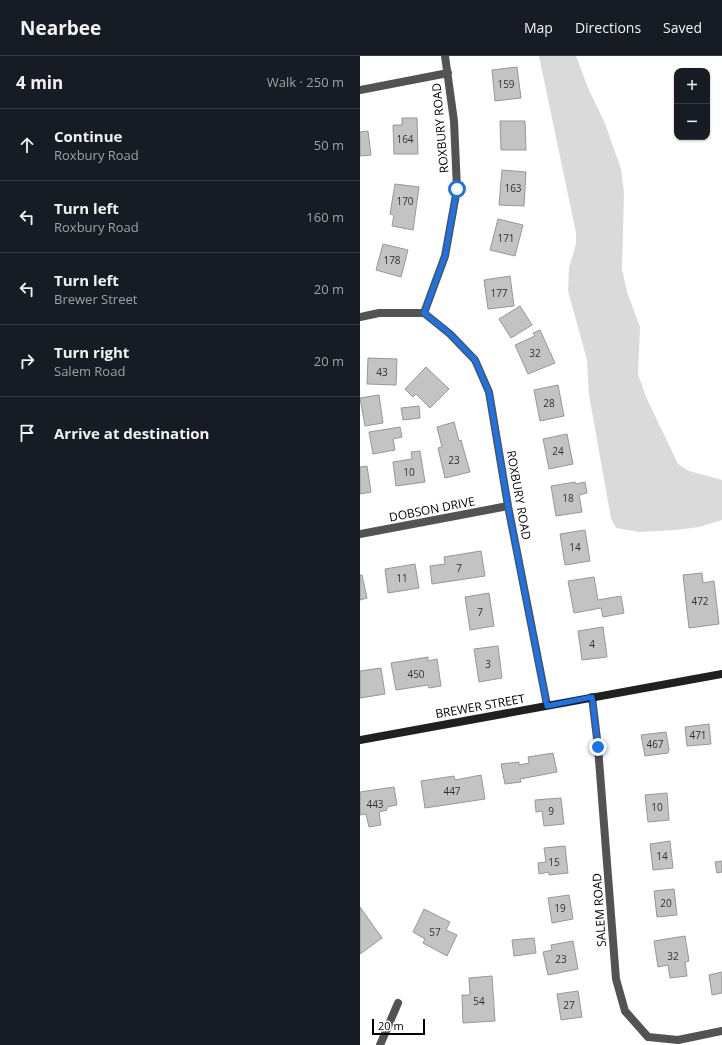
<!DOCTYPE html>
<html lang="en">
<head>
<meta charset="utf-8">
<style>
	body { margin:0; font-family:"Open Sans",sans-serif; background:#242831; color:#f1f3f6 }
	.controls { position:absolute; right:12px; top:12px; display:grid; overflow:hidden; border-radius:8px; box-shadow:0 1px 3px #0004 }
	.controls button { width:36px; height:36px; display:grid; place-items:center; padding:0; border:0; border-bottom:1px solid #363941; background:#171b24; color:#f1f3f6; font:20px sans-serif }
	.scale { position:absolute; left:12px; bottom:10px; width:53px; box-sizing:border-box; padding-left:4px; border:2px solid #000; border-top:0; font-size:11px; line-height:14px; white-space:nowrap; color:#000; -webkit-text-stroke:3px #fff; paint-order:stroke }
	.stop { position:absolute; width:12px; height:12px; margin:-9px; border:3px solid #1a73e8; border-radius:50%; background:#fff }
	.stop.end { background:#1a73e8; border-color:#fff; box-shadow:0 1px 4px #0008 }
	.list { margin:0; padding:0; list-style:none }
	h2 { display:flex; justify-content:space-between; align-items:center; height:52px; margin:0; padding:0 16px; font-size:17px }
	h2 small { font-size:13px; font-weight:400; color:#9ea1a6 }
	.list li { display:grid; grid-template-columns:26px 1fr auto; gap:12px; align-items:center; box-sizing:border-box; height:72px; padding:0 16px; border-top:1px solid #363941 }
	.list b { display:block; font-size:15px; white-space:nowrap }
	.list p { margin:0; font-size:13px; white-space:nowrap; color:#9ea1a6 }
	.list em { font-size:13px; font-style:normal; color:#9ea1a6 }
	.icon { flex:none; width:22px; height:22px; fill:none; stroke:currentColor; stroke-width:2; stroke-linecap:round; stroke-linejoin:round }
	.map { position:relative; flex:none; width:362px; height:989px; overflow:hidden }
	header { display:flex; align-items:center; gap:24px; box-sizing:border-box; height:56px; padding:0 20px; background:#171b24; border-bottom:1px solid #363941 }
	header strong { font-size:19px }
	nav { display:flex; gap:22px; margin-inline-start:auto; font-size:14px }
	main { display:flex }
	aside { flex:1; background:#171b24 }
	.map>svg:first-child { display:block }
	.green { fill:#dadada }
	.building { fill:#c3c3c3; stroke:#979797 }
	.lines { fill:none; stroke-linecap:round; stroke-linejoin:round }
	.minor { stroke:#535353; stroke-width:8 }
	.secondary { stroke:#202020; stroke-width:8 }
	.route { stroke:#1a73e8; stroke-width:5 }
	.labels { text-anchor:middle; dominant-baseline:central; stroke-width:3; stroke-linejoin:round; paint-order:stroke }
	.number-label { font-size:10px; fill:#313131 }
	.street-label { font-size:12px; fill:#000; stroke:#fff }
</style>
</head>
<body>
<header>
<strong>Nearbee</strong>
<nav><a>Map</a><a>Directions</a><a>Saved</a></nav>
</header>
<main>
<aside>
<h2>4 min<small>Walk · 250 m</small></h2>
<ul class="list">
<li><svg class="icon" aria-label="ahead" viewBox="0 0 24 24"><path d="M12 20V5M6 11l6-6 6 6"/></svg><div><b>Continue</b><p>Roxbury Road</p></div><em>50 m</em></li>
<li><svg class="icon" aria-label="left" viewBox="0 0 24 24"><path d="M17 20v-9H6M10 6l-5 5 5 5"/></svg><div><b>Turn left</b><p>Roxbury Road</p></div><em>160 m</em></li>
<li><svg class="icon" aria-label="left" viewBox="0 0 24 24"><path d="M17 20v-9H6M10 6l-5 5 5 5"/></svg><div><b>Turn left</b><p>Brewer Street</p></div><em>20 m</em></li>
<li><svg class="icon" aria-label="right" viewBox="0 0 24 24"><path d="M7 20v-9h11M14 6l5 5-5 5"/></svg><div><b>Turn right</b><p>Salem Road</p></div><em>20 m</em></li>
<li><svg class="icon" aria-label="arrive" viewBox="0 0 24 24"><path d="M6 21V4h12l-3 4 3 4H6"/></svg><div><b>Arrive at destination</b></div></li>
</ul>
</aside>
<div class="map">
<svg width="362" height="989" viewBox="0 0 362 989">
	<rect width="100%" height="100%" fill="#fff"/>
	<path class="green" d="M179 0H216L228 32 244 65 261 113 264 137 262 213 267 236 280 271 278 318 286 341 318 408 329 415 362 424V464L339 471 315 474 279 476 256 472 251 462 229 339 227 304 208 235 209 212 216 188V177Z"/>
	<path class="building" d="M157 11 161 42 135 45 132 14Z
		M42 62H57L58 98H34L33 69H42Z
		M140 65H165L166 94H141Z
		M8 75 11 99 0 100V76Z
		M142 114 166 116 164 150 139 149Z
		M35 128 59 131 53 174 32 170 34 159 30 158Z
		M138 163 163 169 155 200 130 194Z
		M23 188 48 194 41 221 16 214Z
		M150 220 154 250 128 253 124 224Z
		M160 250 172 269 151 282 139 263Z
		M180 274 195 307 168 318 155 289 175 280 173 277Z
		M8 302 37 303 36 329 7 328Z
		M66 311 89 333 70 352 56 338 53 341 45 333Z
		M198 329 204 360 180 365 174 334Z
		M19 339 23 367 5 370 0 342Z
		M59 350 60 362 43 364 41 352Z
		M94 366 99 385 101 384 110 416 85 422 78 392 82 391 77 371Z
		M40 371 42 381 33 383 35 394 13 398 9 376Z
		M207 378 213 408 189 413 183 383Z
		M60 395 65 426 36 430 33 406 52 403 51 396Z
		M7 410 11 436 0 438V411Z
		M215 426 216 428 225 426 227 437 219 439 222 456 196 460 191 430Z
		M225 474 230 505 205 509 200 478Z
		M121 495 125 520 72 528 70 510 85 508 84 501Z
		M55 508 59 532 28 537 25 513Z
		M342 517 343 527 354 525 359 568 329 572 323 519Z
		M0 519H2L7 542 0 544Z
		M234 521 238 544 261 540 264 557 243 561 241 552 214 557 208 525Z
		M129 537 134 570 110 574 105 541Z
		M243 571 247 601 222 604 218 575Z
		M138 590 142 622 119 626 114 593Z
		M68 601V605L77 603 81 630 69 632 68 629 36 634 31 607Z
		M21 612 25 638 0 642V615Z
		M349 668 351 688 327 690 325 671Z
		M306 676 309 694 308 697 285 700 281 679Z
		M193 697 197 716 160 723 161 726 145 728 141 708 159 706V709L169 707 168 701Z
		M121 719 125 743 65 752 61 725 94 720 95 724Z
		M34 731 37 749 27 751V754L19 756 21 769 9 771 6 758 0 759V736Z
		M307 737 309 764 288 766 285 739Z
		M201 742 204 768 184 770 182 755 176 756 175 744Z
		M310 785 313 812 293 814 290 788Z
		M205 790 208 817 189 819V816L179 818 178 807 186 806 184 792Z
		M362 805V816L357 817 355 806Z
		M314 833 317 859 297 861 294 835Z
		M209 839 213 863 192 867 188 842Z
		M0 851 22 882 0 898Z
		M64 853 90 866 86 874 97 879 87 900 63 887 65 883 53 876Z
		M325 880 329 905 325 906 327 920 310 922 308 909 298 911 294 885Z
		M174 882 176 897 154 900 152 884Z
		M213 885 218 913 188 919 183 896 192 894 191 889Z
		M362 916V937L352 939 349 919Z
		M132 920 135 965 103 967 102 939H110L109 922Z
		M218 935 222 961 201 964 197 938Z"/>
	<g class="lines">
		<path class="minor" d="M85 0 94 65 97 133 85 200 64 257 90 278 115 304 129 336 148 450 187 649
			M0 34 88 17
			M0 261 19 257H64
			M0 478 148 450
			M232 641 238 691 256 923 265 955 288 981 318 984 362 975
			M20 989 38 947"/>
		<path class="secondary" d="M0 684 362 618"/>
	</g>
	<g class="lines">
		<path class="route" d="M97 133 85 200 64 257 90 278 115 304 129 336 148 450 187 650 232 641 238 691"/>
	</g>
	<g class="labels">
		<g class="number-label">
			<text x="146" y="28">159</text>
			<text x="45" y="83">164</text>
			<text x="153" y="132">163</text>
			<text x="45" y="145">170</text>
			<text x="146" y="182">171</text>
			<text x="32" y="204">178</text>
			<text x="139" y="237">177</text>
			<text x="175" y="297">32</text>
			<text x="22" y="316">43</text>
			<text x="189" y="347">28</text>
			<text x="198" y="395">24</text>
			<text x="94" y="404">23</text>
			<text x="49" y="416">10</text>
			<text x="208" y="442">18</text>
			<text x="215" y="491">14</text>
			<text x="99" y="512">7</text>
			<text x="42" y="522">11</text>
			<text x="340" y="545">472</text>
			<text x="120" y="556">7</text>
			<text x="232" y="588">4</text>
			<text x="128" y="608">3</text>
			<text x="56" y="618">450</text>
			<text x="338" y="679">471</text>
			<text x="295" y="688">467</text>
			<text x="92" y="735">447</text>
			<text x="15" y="748">443</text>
			<text x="297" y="751">10</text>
			<text x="191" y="755">9</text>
			<text x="302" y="800">14</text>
			<text x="194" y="806">15</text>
			<text x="306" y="847">20</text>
			<text x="200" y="852">19</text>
			<text x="75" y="876">57</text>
			<text x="313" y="900">32</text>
			<text x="201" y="903">23</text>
			<text x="119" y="945">54</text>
			<text x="209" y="949">27</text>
		</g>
		<g class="street-label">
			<text transform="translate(80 72) rotate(-95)">ROXBURY ROAD</text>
			<text transform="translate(159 439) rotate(80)">ROXBURY ROAD</text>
			<text transform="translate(72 453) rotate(-11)">DOBSON DRIVE</text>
			<text transform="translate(120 650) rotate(-10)">BREWER STREET</text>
			<text transform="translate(239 854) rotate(-94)">SALEM ROAD</text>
		</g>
	</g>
</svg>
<div class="controls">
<button>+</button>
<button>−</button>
</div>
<div class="scale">20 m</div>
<div class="stop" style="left:97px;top:133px"></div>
<div class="stop end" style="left:238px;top:691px"></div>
</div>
</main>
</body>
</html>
